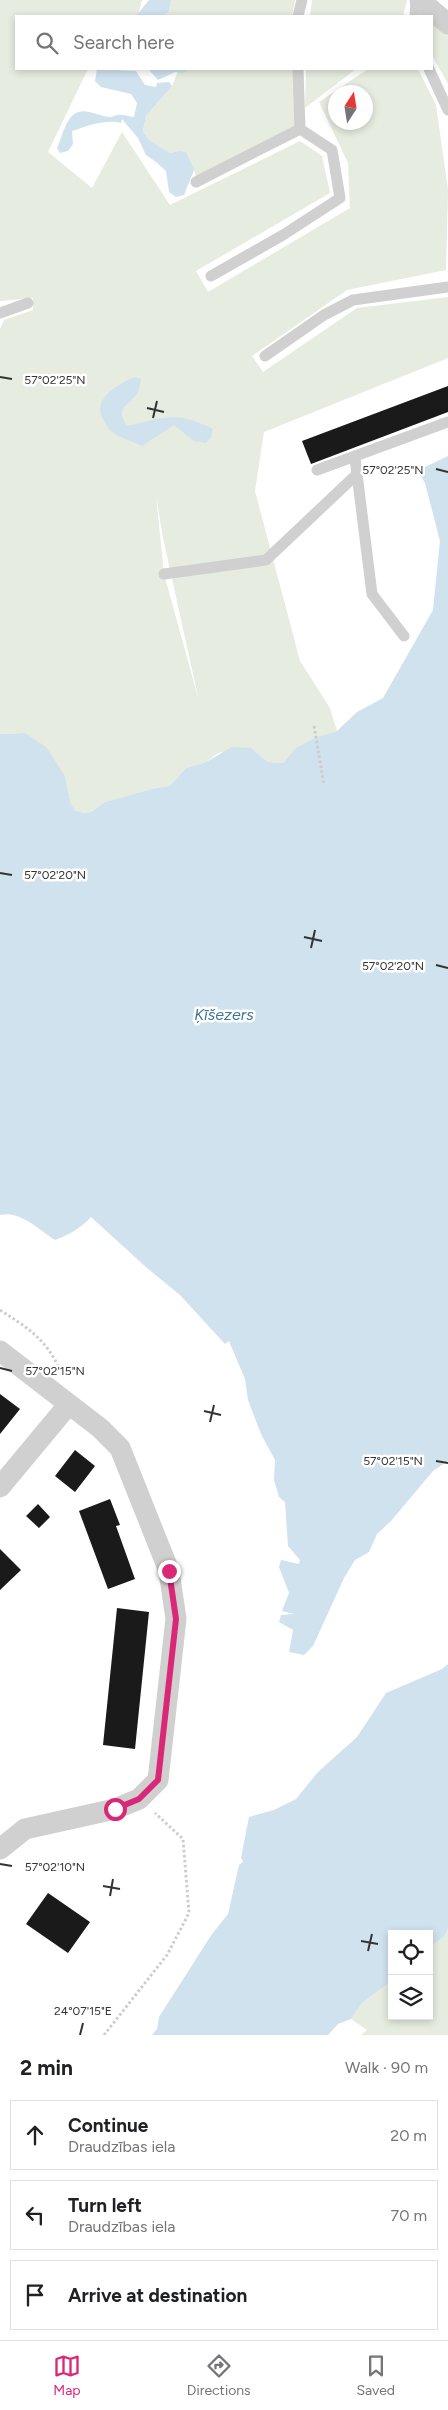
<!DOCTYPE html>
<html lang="en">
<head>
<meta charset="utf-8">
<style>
	body { margin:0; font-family:Figtree,sans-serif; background:#f6f6f6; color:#202124 }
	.controls { position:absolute; right:15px; bottom:15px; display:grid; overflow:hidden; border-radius:0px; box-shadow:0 2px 8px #0003 }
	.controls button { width:45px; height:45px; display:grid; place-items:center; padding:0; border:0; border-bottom:1px solid #e0e0e0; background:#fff; color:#202124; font:25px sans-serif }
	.compass { position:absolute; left:328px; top:85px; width:45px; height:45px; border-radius:50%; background:#fff; box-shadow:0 2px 8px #0003; rotate:12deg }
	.stop { position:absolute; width:15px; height:15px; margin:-11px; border:4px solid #db2777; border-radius:50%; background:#fff }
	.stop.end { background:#db2777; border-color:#fff; box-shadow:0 1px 5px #0008 }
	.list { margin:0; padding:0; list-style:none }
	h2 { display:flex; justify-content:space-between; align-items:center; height:65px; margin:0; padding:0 20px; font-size:21px }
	h2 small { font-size:16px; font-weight:400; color:#757577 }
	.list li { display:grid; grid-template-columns:32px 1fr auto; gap:15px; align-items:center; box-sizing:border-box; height:70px; margin:0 10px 10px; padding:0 10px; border:1px solid #e0e0e0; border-radius:0px }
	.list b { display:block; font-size:19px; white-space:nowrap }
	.list p { margin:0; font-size:16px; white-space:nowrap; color:#757577 }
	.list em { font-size:16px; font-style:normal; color:#757577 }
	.icon { flex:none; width:28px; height:28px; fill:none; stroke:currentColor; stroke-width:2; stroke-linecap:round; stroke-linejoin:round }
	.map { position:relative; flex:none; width:448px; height:2035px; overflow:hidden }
	.search { position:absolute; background:#fff; box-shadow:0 2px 8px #0003; left:15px; right:15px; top:15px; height:55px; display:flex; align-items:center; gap:12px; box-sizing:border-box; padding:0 18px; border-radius:0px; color:#757577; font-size:19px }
	.sheet { height:305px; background:#fff }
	nav { display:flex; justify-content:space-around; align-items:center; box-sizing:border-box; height:70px; border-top:1px solid #e0e0e0; background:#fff; font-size:14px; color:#757577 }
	nav a { display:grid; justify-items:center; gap:2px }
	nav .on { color:#db2777 }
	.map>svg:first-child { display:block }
	.green { fill:#e6ecdf; fill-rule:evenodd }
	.water { fill:#cfe2ee }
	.building { fill:#1a1a1a }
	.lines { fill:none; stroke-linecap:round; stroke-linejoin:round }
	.path { stroke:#cdcdcd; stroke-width:3; stroke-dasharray:2.5 2.5; stroke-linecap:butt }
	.lane { stroke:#d0d0d0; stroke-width:11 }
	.street { stroke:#d0d0d0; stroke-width:21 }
	.route { stroke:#db2777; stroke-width:6 }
	.ticks { fill:none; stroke:#333; stroke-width:2 }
	.labels { text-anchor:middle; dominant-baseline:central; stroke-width:5; stroke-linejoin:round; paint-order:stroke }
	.water-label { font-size:16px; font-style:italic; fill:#3f7597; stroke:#fff }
	.ticks-label { font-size:12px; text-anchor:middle; fill:#333; stroke:#fff; stroke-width:5; stroke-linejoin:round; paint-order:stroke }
</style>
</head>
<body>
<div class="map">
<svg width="448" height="2035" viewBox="0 0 448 2035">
	<rect width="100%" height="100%" fill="#fff"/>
	<path class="green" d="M0 0H142L138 16H16V69H92L87 71 48 152 92 188 122 132 170 205 300 141 322 156 330 193 196 271 208 292 350 208 348 163 319 102 368 69H418L436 105 448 190 446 270 347 290 252 356 263 372 357 308 448 297V358L264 432 255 491 300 661 330 708 337 731C311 743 305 739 283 763L268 762 251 748 218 753 206 762 186 768 170 786 155 788 105 802 91 812 83 813 75 810 71 804 65 776 25 733 0 734V329L4 320 33 310V298L0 301ZM336 92H366V122H336ZM156 495 163 538 199 701 164 574Z
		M171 0H295L292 16H164L169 11Z
		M312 0H407L403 16H310Z
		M432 22 448 34V84L432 55Z
		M179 69H293L296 125 196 177 194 170 178 151 170 153 149 140 143 131 146 116 172 86Z
		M306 69H356L305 108Z
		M448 1928V2035H361L367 2030 351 2019 363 2002 392 1981V2016H429V1947L444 1937Z"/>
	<path class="water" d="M149 0H171L169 11 164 16H136Z
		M97 69 136 71 145 85 156 87 157 83 169 82 172 86 146 116 143 131 149 140 170 153 178 151 186 152 194 170 184 195 176 197 169 192 166 171 156 162 146 155 138 138 122 119 121 123C105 119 88 126 72 131L73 144 68 151 60 153 57 148C62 138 64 124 72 116 83 105 98 117 110 117 113 117 116 115 118 115 123 114 129 117 134 117L137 103 131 94 101 87 95 81Z
		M148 69H191L183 73 175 72 158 80Z
		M134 377 141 379C140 384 140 391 136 395 127 407 115 408 127 426 165 418 174 410 213 429L211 437 206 443 194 441 174 425 142 446C133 441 119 438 111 431 108 429 106 424 104 421 90 400 117 385 134 377Z
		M448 456V1461L433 1471 391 1521 377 1534 369 1552 355 1560 344 1578 313 1646 304 1655 289 1652 293 1630 279 1622 281 1615 294 1614 282 1611 289 1593 279 1567 281 1560 299 1564 300 1560 288 1546 285 1502 279 1497 274 1480 275 1460 261 1434 248 1400 245 1379 229 1341 225 1344 180 1295 147 1268 91 1217C81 1228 69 1235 55 1240 39 1230 20 1210 0 1215V734L25 733 46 747 65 776 71 804 75 810 83 813 91 812 105 802 155 788 170 786 186 768 206 762 232 747 251 748 268 762 283 763 296 748 315 738 337 731 357 712 383 698 433 610 440 541 425 483 419 473 421 466 425 467Z
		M448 1664V1928L444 1937 429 1947V1934H392V1981L363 2002 351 2019 338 2024 328 2035H152L157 2029 159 2017 212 1934 228 1914 239 1865 243 1862 241 1858 249 1817 274 1810 296 1799 318 1772 357 1737 386 1693 442 1669Z"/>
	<path class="building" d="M448 386V412L311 464 302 441Z
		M0 1394 20 1409 0 1434Z
		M75 1450 95 1466 75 1492 55 1476Z
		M110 1499 120 1525 116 1526 135 1579 108 1589 79 1511Z
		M38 1504 50 1517 39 1528 26 1516Z
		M0 1549 21 1570 0 1590Z
		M117 1608 149 1612 135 1749 103 1745Z
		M48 1893 90 1922 68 1953 26 1924Z"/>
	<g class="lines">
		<path class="path" d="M314 726 324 785
			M0 1310C28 1328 46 1339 60 1370
			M104 2035 167 1955 189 1913 183 1839 155 1813"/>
		<path class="lane" d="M298 16 302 0
			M415 16 416 0
			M429 69 448 110
			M196 182 300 129 298 69
			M211 276 283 235 340 198 332 150 300 129
			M0 313 28 303
			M265 356 324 315 353 300 448 287
			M355 458 372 594 404 636
			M317 470 448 422
			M164 574 266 560 356 475"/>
		<path class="street" d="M420 0 448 24
			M0 1351 100 1428 120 1448 169 1571 176 1619 158 1780 139 1799 115 1809 25 1829 0 1849
			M0 1487 69 1404"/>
	</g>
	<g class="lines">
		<path class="route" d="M115 1809 139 1799 158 1780 176 1619 169 1571"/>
	</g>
	<path class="ticks" d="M0 377 12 379M147 408 164 412M153 418 157 401M436 469 448 472M0 873 12 875M304 937 322 941M311 948 315 930M436 965 448 968M0 1368 12 1371M204 1411 221 1415M210 1422 214 1405M436 1461 448 1463M0 1864 12 1866M103 1886 120 1889M110 1896 113 1879M361 1941 378 1944M368 1951 372 1934M80 2035 83 2023"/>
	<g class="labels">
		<g class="water-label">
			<text x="224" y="1014">Ķīšezers</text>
		</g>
	</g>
	<g class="ticks-label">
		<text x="55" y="384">57°02'25"N</text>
		<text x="393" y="474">57°02'25"N</text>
		<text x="55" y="879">57°02'20"N</text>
		<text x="393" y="970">57°02'20"N</text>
		<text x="55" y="1375">57°02'15"N</text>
		<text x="393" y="1465">57°02'15"N</text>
		<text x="55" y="1871">57°02'10"N</text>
		<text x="83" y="2015">24°07'15"E</text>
	</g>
</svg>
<div class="controls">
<button><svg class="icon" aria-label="locate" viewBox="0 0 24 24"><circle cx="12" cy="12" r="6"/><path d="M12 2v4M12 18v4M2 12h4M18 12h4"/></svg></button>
<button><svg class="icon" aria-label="layers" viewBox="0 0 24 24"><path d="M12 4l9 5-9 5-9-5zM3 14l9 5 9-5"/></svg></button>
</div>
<svg class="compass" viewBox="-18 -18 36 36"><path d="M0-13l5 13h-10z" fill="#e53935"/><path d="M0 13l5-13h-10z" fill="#757577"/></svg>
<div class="stop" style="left:115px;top:1809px"></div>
<div class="stop end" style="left:169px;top:1571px"></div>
<div class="search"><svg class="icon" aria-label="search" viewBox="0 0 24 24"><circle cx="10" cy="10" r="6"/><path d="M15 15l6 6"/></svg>Search here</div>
</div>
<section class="sheet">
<h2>2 min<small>Walk · 90 m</small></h2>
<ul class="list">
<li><svg class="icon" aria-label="ahead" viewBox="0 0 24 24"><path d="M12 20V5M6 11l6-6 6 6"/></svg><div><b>Continue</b><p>Draudzības iela</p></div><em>20 m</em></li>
<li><svg class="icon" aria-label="left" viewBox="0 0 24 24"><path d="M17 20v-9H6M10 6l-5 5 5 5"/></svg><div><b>Turn left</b><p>Draudzības iela</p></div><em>70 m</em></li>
<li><svg class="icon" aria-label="arrive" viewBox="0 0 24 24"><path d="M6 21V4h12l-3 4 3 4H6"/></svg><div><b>Arrive at destination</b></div></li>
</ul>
</section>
<nav>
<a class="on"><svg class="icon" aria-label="map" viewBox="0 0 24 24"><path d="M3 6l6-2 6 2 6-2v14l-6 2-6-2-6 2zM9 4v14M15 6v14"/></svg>Map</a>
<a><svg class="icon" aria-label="directions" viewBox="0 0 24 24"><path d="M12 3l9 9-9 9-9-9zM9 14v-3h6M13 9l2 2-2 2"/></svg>Directions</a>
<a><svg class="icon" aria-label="saved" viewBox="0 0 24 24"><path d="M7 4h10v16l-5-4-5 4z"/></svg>Saved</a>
</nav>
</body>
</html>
